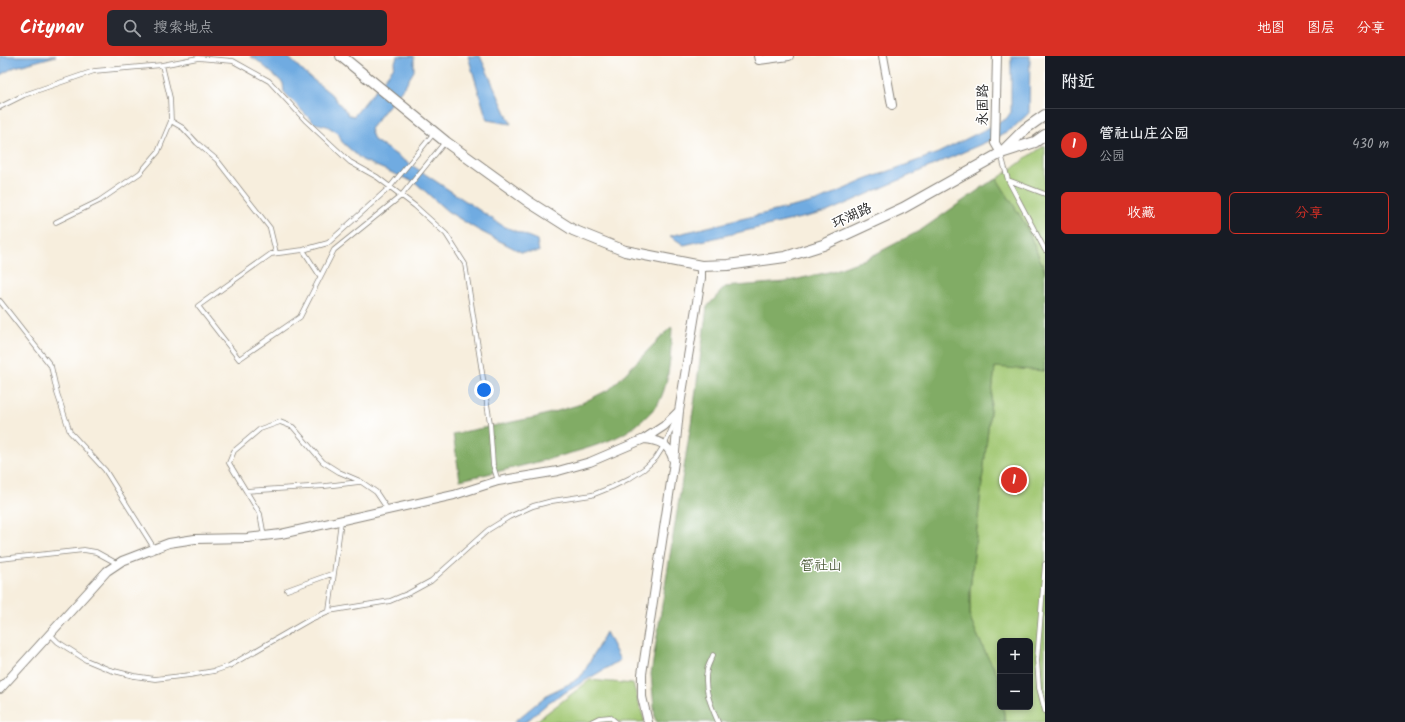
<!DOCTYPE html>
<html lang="zh">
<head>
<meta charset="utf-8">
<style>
	body { margin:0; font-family:Kalam,"LXGW WenKai TC",sans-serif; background:#242831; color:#f1f3f6 }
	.controls { position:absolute; right:12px; bottom:12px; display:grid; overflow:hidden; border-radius:6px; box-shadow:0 2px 6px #0003 }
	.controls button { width:36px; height:36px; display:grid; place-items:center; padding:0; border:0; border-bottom:1px solid #363941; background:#171b24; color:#f1f3f6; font:20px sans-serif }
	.you { position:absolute; left:484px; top:334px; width:14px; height:14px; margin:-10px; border:3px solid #fff; border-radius:50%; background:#1a73e8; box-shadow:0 0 0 6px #1a73e833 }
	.badge { display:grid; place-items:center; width:26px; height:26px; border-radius:50%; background:#d93025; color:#fff; font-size:13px; font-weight:700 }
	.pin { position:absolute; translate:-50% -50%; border:2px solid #fff; box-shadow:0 1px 4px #0006 }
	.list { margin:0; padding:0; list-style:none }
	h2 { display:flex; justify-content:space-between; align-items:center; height:52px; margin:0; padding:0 16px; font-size:17px }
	h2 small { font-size:13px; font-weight:400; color:#9ea1a6 }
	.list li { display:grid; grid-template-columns:26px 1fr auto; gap:12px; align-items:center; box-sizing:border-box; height:72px; padding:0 16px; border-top:1px solid #363941 }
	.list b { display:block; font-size:15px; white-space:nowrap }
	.list p { margin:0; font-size:13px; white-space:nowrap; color:#9ea1a6 }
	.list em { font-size:13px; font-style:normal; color:#9ea1a6 }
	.actions { display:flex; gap:8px; padding:12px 16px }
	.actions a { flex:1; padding:9px 0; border:1px solid #d93025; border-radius:6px; text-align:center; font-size:14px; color:#d93025 }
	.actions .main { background:#d93025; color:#fff }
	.icon { flex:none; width:22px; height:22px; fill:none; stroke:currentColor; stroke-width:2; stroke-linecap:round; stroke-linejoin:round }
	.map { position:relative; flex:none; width:1045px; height:666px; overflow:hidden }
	header { display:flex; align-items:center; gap:24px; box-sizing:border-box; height:56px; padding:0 20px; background:#d93025; color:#fff }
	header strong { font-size:19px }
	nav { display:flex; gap:22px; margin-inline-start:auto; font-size:14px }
	.search { width:280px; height:36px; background:#242831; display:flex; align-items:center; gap:10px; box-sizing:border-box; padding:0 14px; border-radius:6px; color:#9ea1a6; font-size:15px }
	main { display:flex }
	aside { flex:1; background:#171b24 }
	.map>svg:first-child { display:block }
	.green { fill:#a2c873; stroke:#5f7248 }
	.forest { fill:#81ac65; stroke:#4e6440 }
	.water { fill:#70abe1; stroke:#46647e }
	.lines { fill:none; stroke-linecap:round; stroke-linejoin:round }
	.service-casing { stroke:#8a857c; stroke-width:5.5 }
	.minor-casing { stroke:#8a857c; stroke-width:10 }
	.tertiary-casing { stroke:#8a857c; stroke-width:12 }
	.service { stroke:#fff; stroke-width:4 }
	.minor { stroke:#fff; stroke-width:8 }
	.tertiary { stroke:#fff; stroke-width:10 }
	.labels { text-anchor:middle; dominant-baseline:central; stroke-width:3; stroke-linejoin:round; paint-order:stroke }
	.street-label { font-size:14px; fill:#1c1c1c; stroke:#fff }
	.park-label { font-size:14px; fill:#52613f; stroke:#fff }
</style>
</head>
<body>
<header>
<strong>Citynav</strong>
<div class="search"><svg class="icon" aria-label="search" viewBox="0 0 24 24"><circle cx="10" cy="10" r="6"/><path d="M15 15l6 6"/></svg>搜索地点</div>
<nav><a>地图</a><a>图层</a><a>分享</a></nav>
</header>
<main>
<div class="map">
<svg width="1045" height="666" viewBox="0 0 1045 666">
	<rect width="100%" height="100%" fill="#fff"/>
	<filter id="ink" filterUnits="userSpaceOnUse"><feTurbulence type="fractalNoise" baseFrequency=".025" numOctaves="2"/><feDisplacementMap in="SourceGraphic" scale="8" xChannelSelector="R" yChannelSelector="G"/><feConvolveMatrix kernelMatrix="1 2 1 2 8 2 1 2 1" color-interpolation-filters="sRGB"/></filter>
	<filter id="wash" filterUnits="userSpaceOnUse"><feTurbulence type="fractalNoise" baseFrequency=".012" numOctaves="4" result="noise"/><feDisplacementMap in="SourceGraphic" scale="16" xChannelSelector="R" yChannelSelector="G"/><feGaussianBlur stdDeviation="0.9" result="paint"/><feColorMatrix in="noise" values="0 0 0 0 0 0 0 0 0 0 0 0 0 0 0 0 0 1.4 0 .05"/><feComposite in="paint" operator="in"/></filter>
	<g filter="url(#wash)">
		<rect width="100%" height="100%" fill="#f7eedd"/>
		<path class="green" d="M1045 89V215L1025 168 997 123Z
			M995 310 1045 315V666H1005L1003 651H1030V585H1000V633L998 619 985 596 970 563V534Z
			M590 624 633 628 645 666H535Z"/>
		<path class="forest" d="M997 123 1024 166 1045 215V315L995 311 970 534V563L985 596 998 619 1000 633V651H1003L1005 666H657L655 663 651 618 694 349 707 251 725 231 785 226 833 215 868 202 921 174 987 128Z
			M672 270C671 294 670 321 661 342 655 355 636 371 623 378 604 388 582 394 560 400 527 409 493 417 460 424L453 378 537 361 578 349 610 333Z"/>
		<path class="water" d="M0 0H56L15 11 0 19Z
			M250 0H287L306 18 331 38 349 59 354 60 393 12 397 0H414V15L406 28 370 73 374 84 503 170 537 184 539 196H521L478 174 447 155 416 127 362 104 342 86 338 77 327 70 314 67 284 36 283 27 258 5Z
			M468 0H480L511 68 487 64Z
			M1011 0H1030L1029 57 1013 72 1002 79 827 156 684 189 670 180 817 145 865 124 938 97 1006 63 1011 56Z
			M606 576 620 604 549 646 526 666H514L548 638 573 626 583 618Z"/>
	</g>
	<g filter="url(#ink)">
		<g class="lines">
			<defs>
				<path id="service" d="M0 51 24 39 94 15 162 9 198 2 233 5 269 25 305 64 350 106 377 121 415 150 446 178 465 208 490 367 493 409 498 425
					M171 65 183 72 197 87 217 104 270 172 276 197
					M434 77 390 131 328 187 303 194 271 198 198 250 239 303 300 261 334 194 401 140 445 86
					M1001 98 1008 124 1045 194
					M1008 124 1045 138
					M56 166 99 145 140 117 158 96 171 65 170 42 162 9
					M303 194 320 220
					M0 245 51 310 57 337 70 376 105 414 154 492
					M246 435 325 430 359 426
					M264 480 260 458 229 407 234 395 260 373 280 366 293 371 323 406 339 416 360 425 376 436 388 454
					M0 503 84 494 96 496 118 508
					M1045 508 1037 604 1039 632 1045 655
					M287 534 334 517
					M329 555 341 465
					M50 578 58 586 86 604 110 614 134 620 155 623 190 619 214 615 229 610 309 564 329 555 390 545 409 537 431 525 488 474 509 461 533 450 552 445 592 439 612 431 630 422 644 413 656 402 665 388 676 363
					M713 599C711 604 708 609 707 614 703 632 711 650 718 666
					M591 666 599 662 610 661 616 666"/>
				<path id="minor" d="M758 0 759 4 789 0
					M883 0 892 49
					M997 0 995 87 1001 97
					M644 383C658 384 669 388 673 403
					M0 633 107 515 122 505 169 487 195 483 247 482 281 478 454 439 498 425 558 415 590 406 644 383 664 370 679 355
					M648 666 642 641V618L674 406 679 355 701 222V210"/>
				<path id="tertiary" d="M341 0 446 86 529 146 573 174 625 195 701 210 728 209 785 201 823 189 903 152 1001 97 1035 86 1045 79
					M1002 96 1025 73 1045 59"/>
			</defs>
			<use href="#service" class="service-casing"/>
			<use href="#minor" class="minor-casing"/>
			<use href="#tertiary" class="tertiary-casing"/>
			<use href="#service" class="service"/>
			<use href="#minor" class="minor"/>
			<use href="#tertiary" class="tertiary"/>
		</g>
	</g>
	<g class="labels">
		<g class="street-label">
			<text transform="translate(983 49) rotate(-89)">永固路</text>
			<text transform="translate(852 160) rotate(-25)">环湖路</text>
		</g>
		<g class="park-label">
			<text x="821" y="510">管社山</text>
		</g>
	</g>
</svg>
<div class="controls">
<button>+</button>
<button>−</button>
</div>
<div class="you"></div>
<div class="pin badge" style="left:1014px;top:424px">1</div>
</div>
<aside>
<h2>附近<small></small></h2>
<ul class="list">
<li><span class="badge">1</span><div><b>管社山庄公园</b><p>公园</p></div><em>430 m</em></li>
</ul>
<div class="actions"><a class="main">收藏</a><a>分享</a></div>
</aside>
</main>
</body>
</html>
